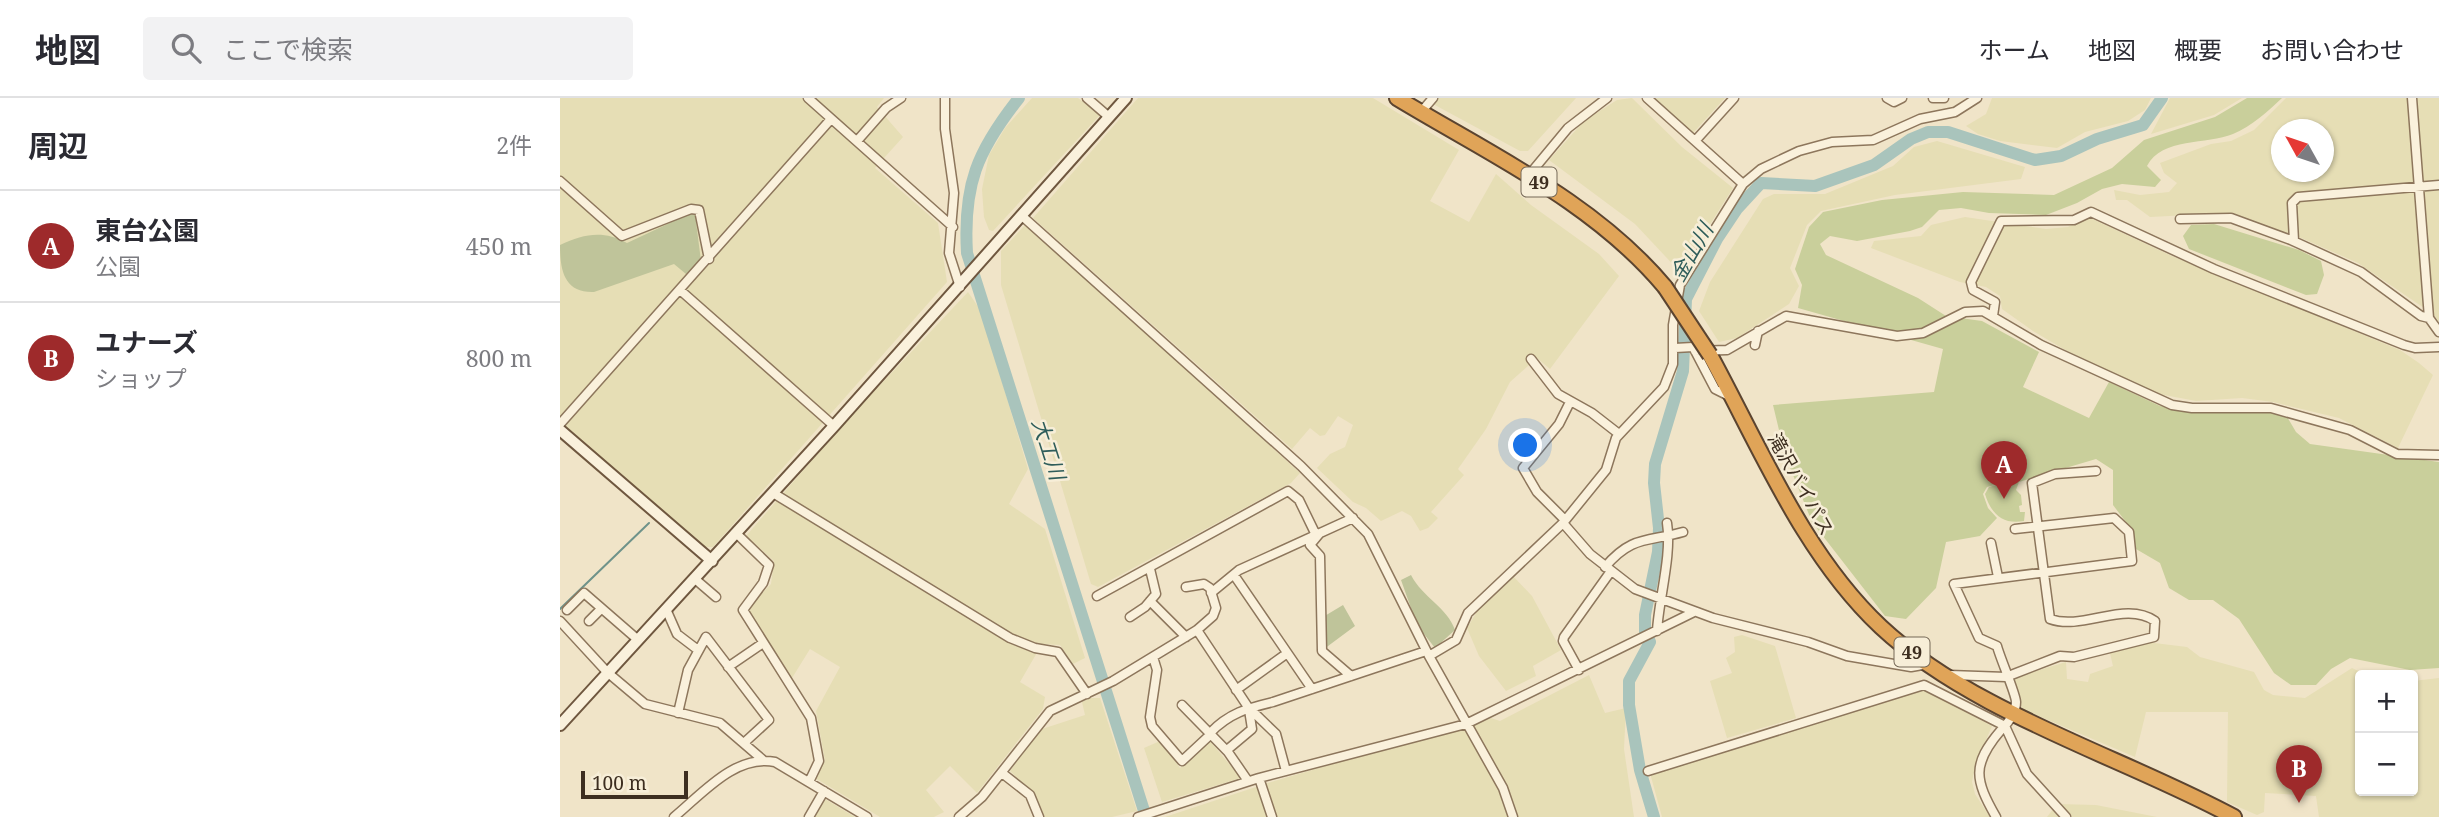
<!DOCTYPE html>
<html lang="ja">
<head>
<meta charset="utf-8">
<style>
	body { margin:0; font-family:"Noto Serif","Noto Sans JP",serif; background:#f2f2f3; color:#2b2b33 }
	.controls { position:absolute; right:21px; bottom:21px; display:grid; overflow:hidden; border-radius:7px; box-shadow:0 2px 5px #0004 }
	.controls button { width:63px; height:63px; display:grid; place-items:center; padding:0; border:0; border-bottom:2px solid #e1e1e2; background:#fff; color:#2b2b33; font:35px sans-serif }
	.compass { position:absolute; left:1711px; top:21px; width:63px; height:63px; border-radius:50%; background:#fff; box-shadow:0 2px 5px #0004; rotate:310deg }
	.scale { position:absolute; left:21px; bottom:18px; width:107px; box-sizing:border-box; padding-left:7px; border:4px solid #3d2e20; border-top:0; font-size:19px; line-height:24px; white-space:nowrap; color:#3d2e20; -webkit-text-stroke:5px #f7eed8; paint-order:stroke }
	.you { position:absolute; left:966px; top:348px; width:24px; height:24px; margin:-18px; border:5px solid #fff; border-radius:50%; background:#1a73e8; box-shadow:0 0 0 10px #1a73e833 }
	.badge { display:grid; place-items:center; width:46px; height:46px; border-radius:50%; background:#9e2a2b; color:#fff; font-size:23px; font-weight:700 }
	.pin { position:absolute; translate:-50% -58px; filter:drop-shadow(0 2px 4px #0008) }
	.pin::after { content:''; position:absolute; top:37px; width:24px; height:21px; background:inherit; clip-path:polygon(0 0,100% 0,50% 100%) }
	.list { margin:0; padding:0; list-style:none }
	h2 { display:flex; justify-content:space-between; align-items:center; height:91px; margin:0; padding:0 28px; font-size:30px }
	h2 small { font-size:23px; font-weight:400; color:#7c7c81 }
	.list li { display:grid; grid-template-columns:46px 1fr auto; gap:21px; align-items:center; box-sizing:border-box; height:112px; padding:0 28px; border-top:2px solid #e1e1e2 }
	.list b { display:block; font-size:26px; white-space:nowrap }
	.list p { margin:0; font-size:23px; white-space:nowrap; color:#7c7c81 }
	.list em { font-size:23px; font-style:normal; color:#7c7c81 }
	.icon { flex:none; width:38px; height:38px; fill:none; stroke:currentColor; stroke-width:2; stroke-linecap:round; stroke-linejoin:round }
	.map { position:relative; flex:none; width:1879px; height:719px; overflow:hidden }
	header { display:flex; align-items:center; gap:42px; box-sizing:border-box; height:98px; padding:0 35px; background:#fff; border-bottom:2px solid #e1e1e2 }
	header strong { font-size:33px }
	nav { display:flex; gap:38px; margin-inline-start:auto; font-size:24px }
	.search { width:490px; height:63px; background:#f2f2f3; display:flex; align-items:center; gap:18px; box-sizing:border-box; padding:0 24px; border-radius:7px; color:#7c7c81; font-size:26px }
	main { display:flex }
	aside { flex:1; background:#fff }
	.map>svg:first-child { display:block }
	.farmland { fill:#e6deb5; fill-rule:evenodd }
	.green { fill:#c9cf9b }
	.cemetery { fill:#bfc49a }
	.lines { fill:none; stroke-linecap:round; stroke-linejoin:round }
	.stream { stroke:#6f938a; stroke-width:2 }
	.river { stroke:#a9c4bc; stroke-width:12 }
	.street-casing { stroke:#8d765c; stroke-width:11 }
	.secondary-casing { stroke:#6f573f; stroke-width:14 }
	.highway-casing { stroke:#5b4430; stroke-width:18 }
	.street { stroke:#faf1dc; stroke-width:8 }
	.secondary { stroke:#faf1dc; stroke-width:10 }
	.highway { stroke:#e0a458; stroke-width:14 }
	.highway-bridge-casing { stroke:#5b4430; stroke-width:18; stroke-linecap:butt }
	.highway-bridge { stroke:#e0a458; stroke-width:14 }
	.labels { text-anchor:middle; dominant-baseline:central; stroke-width:5; stroke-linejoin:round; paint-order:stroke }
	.shield { fill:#f7eed8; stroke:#756857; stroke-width:2 }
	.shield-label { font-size:18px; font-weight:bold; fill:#3d2e20 }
	.street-label { font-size:19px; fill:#3d2e20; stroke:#f7eed8 }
	.water-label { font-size:21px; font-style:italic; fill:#2f5d5a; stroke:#f7eed8 }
</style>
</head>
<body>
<header>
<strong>地図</strong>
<div class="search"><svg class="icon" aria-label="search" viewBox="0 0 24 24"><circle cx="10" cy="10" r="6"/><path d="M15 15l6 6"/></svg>ここで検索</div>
<nav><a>ホーム</a><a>地図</a><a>概要</a><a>お問い合わせ</a></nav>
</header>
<main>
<aside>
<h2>周辺<small>2件</small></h2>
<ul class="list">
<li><span class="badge">A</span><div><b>東台公園</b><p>公園</p></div><em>450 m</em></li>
<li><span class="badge">B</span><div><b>ユナーズ</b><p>ショップ</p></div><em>800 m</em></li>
</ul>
</aside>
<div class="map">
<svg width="1879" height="719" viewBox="0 0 1879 719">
	<rect width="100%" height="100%" fill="#f0e4c8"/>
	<path class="farmland" d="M0 0H324L317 9 343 39 315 70 378 125 387 184 153 449H141L0 323Z
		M472 0H518L540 17 433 133 429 132 424 119 422 91 429 57 445 30Z
		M578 0H813L899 52 870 103 909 124 936 76 971 107 1039 156 1059 178 990 271 977 260 950 284 926 331 898 371 904 377 871 414 878 420 868 430 860 433 851 418 842 413 821 423 806 410 793 404 757 370 770 356 785 349 793 327 778 318 765 337 760 338 750 330 732 351 473 120Z
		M878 0H1016L968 53H960L873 6Z
		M1072 0 1122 49 1173 90 1120 174 1075 126 989 62 1024 23 1057 2Z
		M1095 0H1165L1133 35Z
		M1432 0H1591L1585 12 1568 23 1525 34 1497 50 1440 43 1418 36 1406 28 1426 16Z
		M1610 0H1682L1654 17 1591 36Z
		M1726 0H1879V224L1873 216 1798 165 1739 139 1668 115 1590 119 1567 102H1556L1554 92 1580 97 1609 94 1617 85 1604 75 1600 65 1651 46 1671 43 1694 32ZM1722 32H1764V74H1722Z
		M1377 43 1465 69 1461 81 1335 97 1261 113 1247 127 1230 170 1239 188 1229 206 1177 240 1159 244 1139 213 1150 184 1203 101 1214 96H1265L1333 68 1354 49Z
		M1526 118 1612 158 1840 252 1859 265 1873 277 1838 350 1779 320 1713 304 1682 300 1636 303 1599 296 1507 253 1473 233 1442 211 1440 198 1426 189 1400 184 1311 150 1314 143 1361 138 1371 127 1405 119 1486 131 1508 129Z
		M466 126 740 375 731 385 538 489 531 486 441 187V153Z
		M408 194 421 213 468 371 449 406 485 431 525 560 513 566 500 547 482 546 460 584 485 599 483 611 417 695 390 668 366 692 384 714 374 719H320L255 680 265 663 256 613 280 569 250 551 232 580 187 510 211 486 214 463 186 438 287 322Z
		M953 478 972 498 1001 552 973 568 976 578 946 593 919 558 907 530 921 507Z
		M1182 537 1215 548 1236 620 1167 640 1150 583 1172 575 1166 560 1175 554 1174 539Z
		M1586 544 1627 549 1640 559 1694 574 1704 592 1713 597 1745 600 1792 570 1807 577H1800V693H1853V583L1879 580V719H1759L1756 698 1705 695 1704 714 1697 717 1667 704 1668 614H1586L1575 659 1462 611 1453 580 1506 564 1507 581 1528 584 1530 576 1553 568 1549 551Z
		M1029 577 1045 615 1066 610 1064 651 1074 719H605L711 684 931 620 940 623Z
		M1365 592 1432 628 1415 668 1412 684 1415 696 1430 719H1102L1090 675Z
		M530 600H540L577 713 552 719H483L474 696 450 673 479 632 525 617 522 604Z
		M649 642 681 680 602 704 584 650 600 643 620 670Z
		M265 701 295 719H254Z
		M1497 706 1536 707 1597 719H1487Z"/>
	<path class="green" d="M1687 0H1722C1707 14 1692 28 1673 36 1647 47 1602 39 1587 68L1601 82 1595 89 1562 86 1542 91 1517 105 1486 117 1429 115 1401 110 1379 112 1362 129 1350 133 1297 143 1270 138 1260 146 1266 157 1358 200 1386 218 1422 223 1479 254 1463 289 1529 320 1549 284 1600 308 1629 312H1723L1736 334 1750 346 1879 364V570L1850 572 1790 560 1771 571 1756 587H1731L1714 575 1679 521 1653 502H1629L1609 490 1600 465 1576 451 1572 432 1553 407V372L1536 361 1459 384 1456 392 1461 397 1462 407 1459 408 1460 414H1465L1464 423C1443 427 1431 416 1425 396L1429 389 1447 384 1427 389 1423 396 1428 410 1437 420 1420 438 1386 444 1376 490 1346 521 1325 518 1252 424 1225 357 1213 307 1374 294 1383 251 1238 210 1242 187 1235 171 1249 129 1263 114 1322 102 1403 94 1494 97 1552 70 1584 42 1655 19Z
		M1654 126 1739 152 1761 163 1764 177 1757 196 1746 197 1629 151 1623 138 1631 127Z"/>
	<path class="cemetery" d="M131 115 135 116 141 163 126 176 114 166 34 194C4 195 0 172 0 147 24 136 43 132 67 145Z
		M851 477C863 500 887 509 895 532L875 550 857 527 841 482Z
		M783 507 795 528 764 551 763 519Z"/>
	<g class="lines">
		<path class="stream" d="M0 511 89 425"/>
		<path class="river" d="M459 0C417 53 403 87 407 155L586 719
			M1094 719 1080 672 1069 607V583L1090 544 1085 534V517L1098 454 1099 430 1094 385 1095 366 1123 273 1126 201 1157 141 1177 111 1201 85 1255 88 1314 67 1351 41 1368 34H1388L1475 62 1501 58 1537 41 1583 27 1602 0"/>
		<defs>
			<path id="street" d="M248 0 393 129
				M385 0V31L394 95 389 155 400 189
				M527 0 549 19
				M1087 0 1183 86
				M1327 0 1334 4 1342 0
				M1373 0H1384
				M1852 0 1869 220 1879 234
				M861 14 873 0
				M297 43 326 10 341 0
				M1135 43 1174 0
				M969 77 1008 30 1047 0
				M0 83 62 138 131 111 139 112 149 161
				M462 118 741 368 808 436 869 558 943 690 953 719
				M1620 121 1671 120 1731 142 1801 174 1861 218 1869 220
				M1734 143 1732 105 1738 99 1879 87
				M120 192 274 328
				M1433 218 1435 204 1413 192 1411 184 1441 123 1514 122 1531 114 1654 171 1844 247 1855 250 1879 249
				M1195 247 1198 233
				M1115 250 1133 249 1155 291 1173 300
				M1135 253 1167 252 1226 218 1337 238 1363 235 1405 214 1423 213 1481 247 1612 307 1632 310H1711L1790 332 1837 356 1879 357
				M971 261 998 296 1032 315 1059 336
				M0 326 271 21
				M213 395 450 540 475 550 498 554 527 596
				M1005 422 977 394 963 370 999 326 1010 304
				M1003 425 1030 456 1075 491 1153 520 1248 544 1287 558 1351 569 1368 566
				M760 435 750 447 760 458 762 553 791 578
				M177 436 209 467 203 485 183 512 251 620 259 663 249 684
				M1431 445 1438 479
				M1045 469C1072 437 1088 444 1123 434
				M674 477 752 591
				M135 481 156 499
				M651 495 679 472 793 420
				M537 498 728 393 739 402 756 437
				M590 503 626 539
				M106 511 117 536 138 552
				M7 512 24 495 77 541
				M570 519 585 509 596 496 590 471
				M0 523 47 574 85 606 160 625 203 662
				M29 523 41 511
				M637 532 688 609 716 636 726 673
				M1097 533C1099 500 1112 457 1107 425
				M869 558 896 542 908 515 1003 425 1046 372 1056 340 1104 289 1113 266V227L1120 187 1183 86 1201 71 1239 53 1272 44 1313 42 1360 21 1395 14 1417 0
				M593 559 597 572 590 619 592 628 622 663 651 636
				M168 569 203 545
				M1019 572 1003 543 1004 539 1051 473
				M1390 577 1446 579 1500 558 1514 559 1594 539 1595 523C1565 502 1523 533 1490 521L1472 385 1495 376 1536 373
				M676 592 726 556
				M622 607 668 654 688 683
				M118 615 128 572 146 539 209 622 185 644
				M650 635C669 615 688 610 713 604L866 553
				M667 652 692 631 689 612
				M1088 673 1364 587 1445 628 1467 676 1506 719
				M442 675 470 697 479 719
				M699 680 712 719
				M114 719C142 696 175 656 215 664L307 719
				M249 719 264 693
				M399 719 422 699 490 613 553 583 637 532 653 518 656 510 650 490 644 486 626 489
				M578 719 699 680 906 626 1134 514
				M1436 719C1415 682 1411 667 1441 632 1448 625 1456 614 1456 604 1456 596 1440 560 1437 548L1419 540 1394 486 1572 463 1569 434 1554 420 1455 431"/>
			<path id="secondary" d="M0 332 152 463
				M0 627 274 328 566 0"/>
			<path id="highway" d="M837 0C931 57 1034 104 1105 189
				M1150 257C1200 349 1244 457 1321 529 1413 615 1563 659 1674 719"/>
		</defs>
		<use href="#street" class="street-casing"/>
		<use href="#secondary" class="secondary-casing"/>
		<use href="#highway" class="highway-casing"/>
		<use href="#street" class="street"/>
		<use href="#secondary" class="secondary"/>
		<use href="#highway" class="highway"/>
		<defs>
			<path id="highway-bridge" d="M1105 189 1150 257"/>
		</defs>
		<use href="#highway-bridge" class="highway-bridge-casing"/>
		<use href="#highway-bridge" class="highway-bridge"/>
	</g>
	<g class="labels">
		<g class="shield">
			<rect x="961.5" y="69.5" width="35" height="29" rx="5"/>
			<rect x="1334.5" y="539.5" width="35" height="29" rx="5"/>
		</g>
		<g class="shield-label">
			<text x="979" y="84">49</text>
			<text x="1352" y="554">49</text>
		</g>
		<g class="street-label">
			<text transform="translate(1241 386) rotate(61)">滝沢バイパス</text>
		</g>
		<g class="water-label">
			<text transform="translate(1131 154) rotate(-60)">金山川</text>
			<text transform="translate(489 351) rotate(72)">大工川</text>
		</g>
	</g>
</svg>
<div class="controls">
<button>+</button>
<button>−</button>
</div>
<svg class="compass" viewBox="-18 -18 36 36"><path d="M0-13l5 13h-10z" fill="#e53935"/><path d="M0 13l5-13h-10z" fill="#7c7c81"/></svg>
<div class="scale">100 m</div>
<div class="you"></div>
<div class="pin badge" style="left:1444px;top:401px">A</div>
<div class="pin badge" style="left:1739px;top:705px">B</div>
</div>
</main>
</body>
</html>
